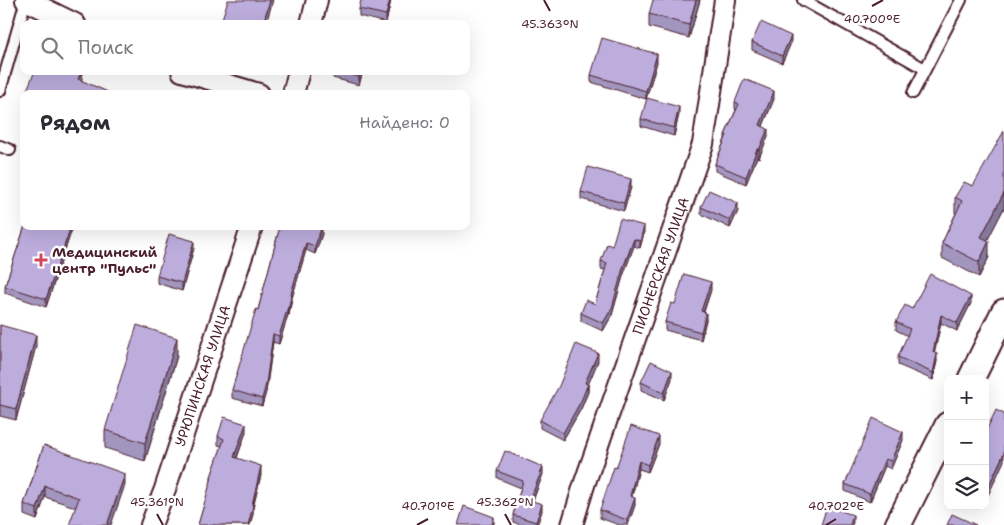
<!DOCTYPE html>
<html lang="ru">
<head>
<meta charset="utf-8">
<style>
	body { margin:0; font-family:"Shantell Sans",sans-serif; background:#f7f7f7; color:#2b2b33 }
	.controls { position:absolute; right:15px; bottom:15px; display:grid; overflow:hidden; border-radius:10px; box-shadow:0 5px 20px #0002 }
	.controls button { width:45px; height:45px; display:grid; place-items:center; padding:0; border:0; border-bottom:1px solid #e1e1e2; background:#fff; color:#2b2b33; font:25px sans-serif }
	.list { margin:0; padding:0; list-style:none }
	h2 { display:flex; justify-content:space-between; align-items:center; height:65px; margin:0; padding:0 20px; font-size:21px }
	h2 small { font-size:16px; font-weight:400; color:#7c7c81 }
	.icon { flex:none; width:28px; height:28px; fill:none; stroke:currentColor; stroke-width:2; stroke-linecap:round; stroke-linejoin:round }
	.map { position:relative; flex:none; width:1004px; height:525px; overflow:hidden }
	.search { position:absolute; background:#fff; box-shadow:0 5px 20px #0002; left:20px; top:20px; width:450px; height:55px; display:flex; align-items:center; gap:12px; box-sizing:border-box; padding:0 18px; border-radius:10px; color:#7c7c81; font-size:19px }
	.panel { position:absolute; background:#fff; box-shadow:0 5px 20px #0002; left:20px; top:90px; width:450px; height:140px; border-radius:10px }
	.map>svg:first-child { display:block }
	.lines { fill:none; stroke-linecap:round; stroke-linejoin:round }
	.service-casing { stroke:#4a1f2b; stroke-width:14 }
	.minor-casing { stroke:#4a1f2b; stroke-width:24 }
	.tertiary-casing { stroke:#4a1f2b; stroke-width:29 }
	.service { stroke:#fff; stroke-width:10 }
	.minor { stroke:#fff; stroke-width:20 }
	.tertiary { stroke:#fff; stroke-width:25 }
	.wall { fill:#a295be; stroke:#4a1f2b }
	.shaded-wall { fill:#84799b; stroke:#4a1f2b }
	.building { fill:#bcaddd; stroke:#4a1f2b }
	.ticks { fill:none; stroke:#4a1f2b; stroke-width:2 }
	.poi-dot { fill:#d1495b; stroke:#fff; stroke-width:2 }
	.labels { text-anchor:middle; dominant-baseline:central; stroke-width:5; stroke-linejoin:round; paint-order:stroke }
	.poi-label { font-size:14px; font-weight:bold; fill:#4a1f2b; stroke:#fff; text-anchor:start }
	.street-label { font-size:14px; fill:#4a1f2b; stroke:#fff }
	.ticks-label { font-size:12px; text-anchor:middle; fill:#4a1f2b; stroke:#fff; stroke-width:5; stroke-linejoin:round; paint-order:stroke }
</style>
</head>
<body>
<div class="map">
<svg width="1004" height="525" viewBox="0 0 1004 525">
	<rect width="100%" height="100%" fill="#fff"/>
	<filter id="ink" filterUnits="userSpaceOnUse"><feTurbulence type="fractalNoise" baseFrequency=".02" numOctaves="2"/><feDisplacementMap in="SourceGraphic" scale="10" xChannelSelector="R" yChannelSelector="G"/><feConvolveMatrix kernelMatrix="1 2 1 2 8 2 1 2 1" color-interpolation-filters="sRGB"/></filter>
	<g filter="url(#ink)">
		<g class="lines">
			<defs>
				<path id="service" d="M803 0 925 69
					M0 91 26 0
					M913 93 961 0
					M0 146 10 150"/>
				<g id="minor">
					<path d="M26 0 75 24"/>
					<path d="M311 24 317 0"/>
					<path d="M182 71 259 94"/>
					<path d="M293 94 299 71"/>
					<path id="s1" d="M151 525 165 489 252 226"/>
					<path id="s2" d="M572 525 584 485 703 144 725 0"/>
				</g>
				<path id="tertiary" d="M971 379 1004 312
					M898 525 948 425"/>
			</defs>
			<use href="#service" class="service-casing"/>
			<use href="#minor" class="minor-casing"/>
			<use href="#tertiary" class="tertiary-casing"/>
			<use href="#service" class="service"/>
			<use href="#minor" class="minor"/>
			<use href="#tertiary" class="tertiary"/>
		</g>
		<path class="wall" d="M391 0 386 23 359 16V9Z
			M700 0 689 38 649 27V14Z
			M222 19 266 24H222Z
			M752 42 791 43 782 63 752 50Z
			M657 62 646 99 591 82V75Z
			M333 71H363L359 85 333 78Z
			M774 99 763 126 768 136 759 158 757 157 746 184 715 171V164L725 139V135L736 110 735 109V102Z
			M679 114 674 136 641 126V119Z
			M631 187 624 211 581 199V192Z
			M955 197 1004 208 987 240 989 257 979 277 942 258V243L956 213H955Z
			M701 207 738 211 730 228 701 214Z
			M25 226H73L46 307 5 293V286Z
			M644 233 640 248 634 246 623 276 612 315 603 331 581 321V313L595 304 605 270 601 269V261L612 246Z
			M278 234H322L315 254 306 250 292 298 289 315H288L279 344 273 342 266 392 262 406 232 398V390L258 310Z
			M194 248 182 291 157 283V276Z
			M711 290 704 312 706 320 701 340 665 330V322L675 304Z
			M971 303 957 331 941 323 934 353 937 361 933 380 898 365V357L908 336 896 330V322L912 309Z
			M0 325 36 346 16 420 0 416Z
			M177 356 145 461 105 448V430Z
			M598 361 588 384V392L581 409 563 440 540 428V420Z
			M672 379 664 400 641 390V382Z
			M246 432 237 458 261 475 253 508V514L250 525H198L211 482V477L222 446 218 445V436Z
			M903 440 891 469 885 466 870 502 845 491V484Z
			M659 444 648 472 639 469 632 496 635 505 628 525H619L600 518V510L616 468Z
			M44 445 125 485 75 507 45 497 37 520 24 515V504Z
			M497 471 543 474 533 501 542 511 537 525H521L513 522V515L521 488 497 478Z"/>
		<path class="shaded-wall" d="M270 0H273L266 24H263Z
			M390 0H391L386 23V15Z
			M696 0H700L689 38V25Z
			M791 36V43L782 63V56Z
			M657 54V62L646 99V91Z
			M82 71V80L78 90V79Z
			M361 71H363L359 85V77Z
			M774 91V99L760 133V125Z
			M679 107V114L674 136V128Z
			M768 129V136L759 158V150Z
			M757 149V157L746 184V177Z
			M631 179V187L624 211V203Z
			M1004 193V208L981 253V237Z
			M738 203V211L730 228V220Z
			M71 226H73L46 307V299Z
			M322 226V234L315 254V246Z
			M644 226V233L640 248V241Z
			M634 239V246L623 276 612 315 603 331V323Z
			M194 241V248L182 291V283Z
			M989 241V257L979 277V262Z
			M306 243V250L292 298 289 315V307L292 290Z
			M711 282V290L701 319V311Z
			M971 296V303L957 331V323Z
			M288 307V315L279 344V336Z
			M706 313V320L701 340V332Z
			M941 315V323L933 360V352Z
			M273 334V342L266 392 262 406V399Z
			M36 335V346L16 420V409Z
			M177 338V356L145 461V443Z
			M598 353V361L586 390 588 384V392L581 409 563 440V433Z
			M937 354V361L933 380V373Z
			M672 371V379L664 400V393Z
			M246 424V432L234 465V457Z
			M903 432V440L891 469V461Z
			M659 436V444L648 472V465Z
			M1004 453V461L985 502V494Z
			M885 459V466L870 502V494Z
			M639 461V469L630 503V496Z
			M261 466V475L253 508V514L250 525H248Z
			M543 467V474L530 507V500Z
			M125 474V485L111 525H107Z
			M45 486V497L37 520V509Z
			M635 498V505L628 525H627V520Z
			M542 504V511L537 525H536V522Z
			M853 515V523L852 525H850Z
			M494 517V525H492Z"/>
		<path class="building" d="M228 0H270L263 24H238L222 19Z
			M361 0H390L386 15 359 9Z
			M653 0H696L689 25 649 14Z
			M761 22 791 36 782 56 752 42Z
			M602 38 657 54 646 91 591 75Z
			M35 71H82L78 79 108 92 107 94H29L26 92Z
			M338 71H361L359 77Z
			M744 79 774 91 760 125 768 129 759 150 757 149 746 177 715 164 727 135H725L739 104 735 102Z
			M647 98 679 107 674 128 641 119Z
			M1004 131V193L981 237 989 241 979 262 942 243 962 201 955 197 964 182 973 186Z
			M588 167 631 179 624 203 581 192Z
			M709 190 738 203 730 220 701 207Z
			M620 219 644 226 640 241 634 239 623 268 612 308 603 323 581 313 586 300 595 304 607 263 601 261 607 244 612 246Z
			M25 226H71L46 299 5 286Z
			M280 226H322L315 246 306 243 292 290 289 307H288L279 336 273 334 266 384 262 399 232 390 256 309 258 310Z
			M169 234 194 241 182 283 157 276Z
			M684 274 711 282 701 311 706 313 701 332 665 322 671 303 675 304Z
			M930 274 971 296 957 323 941 315 933 352 937 354 933 373 898 357 910 329 896 322 905 305 912 309Z
			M0 325 36 335 16 409 0 405Z
			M137 325 177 338 145 443 105 430Z
			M576 344 598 353 585 383 588 384 581 401 563 433 540 420 559 386Z
			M651 361 672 371 664 393 641 382Z
			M996 410 1004 414V453L985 494V433Z
			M224 417 246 424 234 457 261 466 252 505 253 506 248 525H198L212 477H211L224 439 218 436Z
			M873 418 903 432 891 461 885 459 870 494 845 484Z
			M631 426 659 436 648 465 639 461 630 496 635 498 627 520 600 510 614 467 616 468Z
			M44 445 125 474 107 525H69L79 498 45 486 37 509 24 504Z
			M505 451 543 467 530 500 542 504 536 522 513 515 523 481 497 471Z
			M464 506 494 517 492 525H458Z
			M827 506 853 515 850 525H821Z
			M952 514 976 525H947Z"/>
	</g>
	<path class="ticks" d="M544 0 550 11M872 6 883 0M157 514 163 525M505 514 511 525M417 525 428 519M826 525 836 519"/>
	<path class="poi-dot" d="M38.5 252.5h5v5h5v5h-5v5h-5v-5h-5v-5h5z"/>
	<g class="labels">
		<g class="poi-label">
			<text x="52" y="252">Медицинский<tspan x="52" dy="16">центр "Пульс"</tspan></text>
		</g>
		<g class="street-label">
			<text stroke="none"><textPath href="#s2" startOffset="274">ПИОНЕРСКАЯ УЛИЦА</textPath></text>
			<text stroke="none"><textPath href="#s1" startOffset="158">УРЮПИНСКАЯ УЛИЦА</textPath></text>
		</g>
	</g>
	<g class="ticks-label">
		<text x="872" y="23">40.700°E</text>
		<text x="550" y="28">45.363°N</text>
		<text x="157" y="506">45.361°N</text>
		<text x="505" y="506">45.362°N</text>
		<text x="428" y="510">40.701°E</text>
		<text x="836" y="510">40.702°E</text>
	</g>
</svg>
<div class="controls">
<button>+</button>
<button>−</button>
<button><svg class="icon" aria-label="layers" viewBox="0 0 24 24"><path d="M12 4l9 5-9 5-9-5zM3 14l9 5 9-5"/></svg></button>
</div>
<div class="search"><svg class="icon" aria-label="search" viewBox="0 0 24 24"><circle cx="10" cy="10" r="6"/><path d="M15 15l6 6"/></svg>Поиск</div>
<section class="panel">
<h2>Рядом<small>Найдено: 0</small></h2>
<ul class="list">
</ul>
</section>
</div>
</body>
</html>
